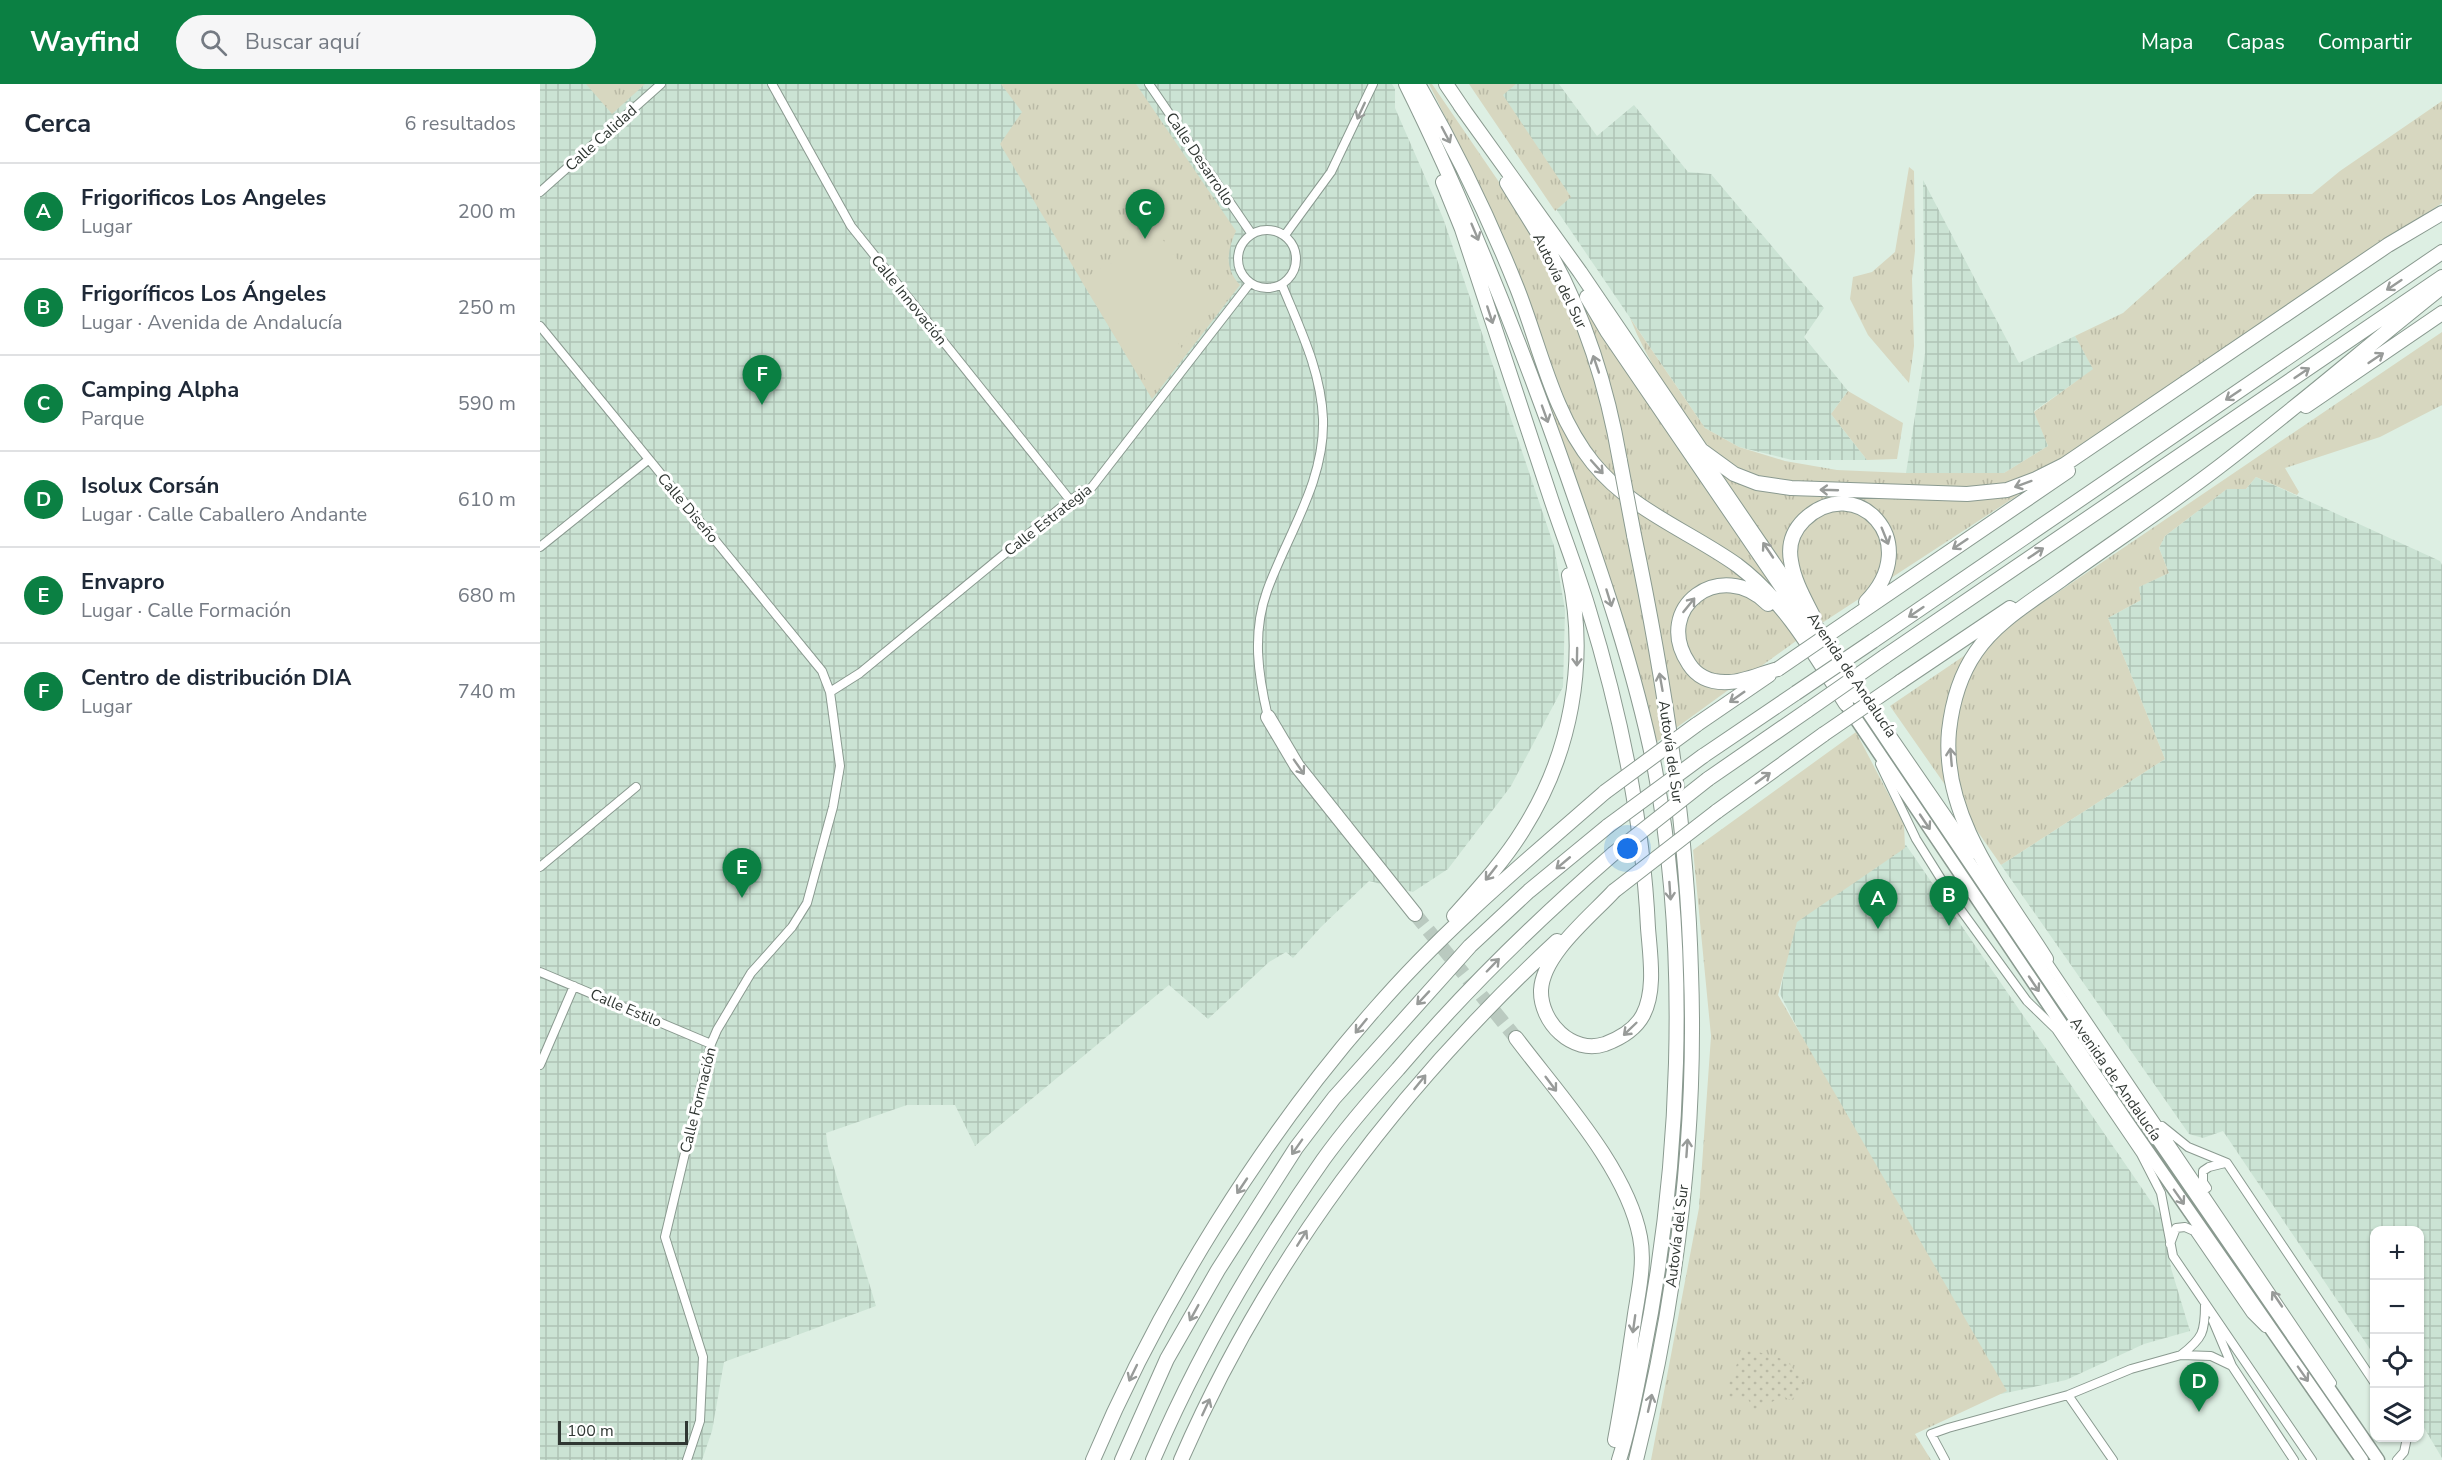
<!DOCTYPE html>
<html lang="es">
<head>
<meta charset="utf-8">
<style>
	body { margin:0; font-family:"Nunito Sans",sans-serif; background:#f6f6f7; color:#1f2937 }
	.controls { position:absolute; right:18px; bottom:18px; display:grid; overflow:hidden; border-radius:12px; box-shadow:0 2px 4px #0004 }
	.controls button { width:54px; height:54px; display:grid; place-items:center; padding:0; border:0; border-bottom:2px solid #e0e1e3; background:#fff; color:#1f2937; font:30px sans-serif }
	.scale { position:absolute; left:18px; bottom:15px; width:130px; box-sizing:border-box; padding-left:6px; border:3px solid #303733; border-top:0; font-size:16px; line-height:21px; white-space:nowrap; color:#303733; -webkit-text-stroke:4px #fff; paint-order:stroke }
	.you { position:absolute; left:1088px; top:765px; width:21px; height:21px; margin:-15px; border:4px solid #fff; border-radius:50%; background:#1a73e8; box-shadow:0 0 0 9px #1a73e833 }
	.badge { display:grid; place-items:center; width:39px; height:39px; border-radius:50%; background:#0b8043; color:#fff; font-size:20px; font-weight:700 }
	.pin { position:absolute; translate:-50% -50px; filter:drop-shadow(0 2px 3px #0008) }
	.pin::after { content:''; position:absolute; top:32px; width:21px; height:18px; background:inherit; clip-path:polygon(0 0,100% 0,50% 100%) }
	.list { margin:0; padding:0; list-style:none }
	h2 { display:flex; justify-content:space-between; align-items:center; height:78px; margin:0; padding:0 24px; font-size:26px }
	h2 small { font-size:20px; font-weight:400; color:#747a83 }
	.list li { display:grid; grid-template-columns:39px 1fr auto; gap:18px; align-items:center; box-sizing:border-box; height:96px; padding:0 24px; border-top:2px solid #e0e1e3 }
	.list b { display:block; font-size:22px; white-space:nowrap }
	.list p { margin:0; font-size:20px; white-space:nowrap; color:#747a83 }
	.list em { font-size:20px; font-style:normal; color:#747a83 }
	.icon { flex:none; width:33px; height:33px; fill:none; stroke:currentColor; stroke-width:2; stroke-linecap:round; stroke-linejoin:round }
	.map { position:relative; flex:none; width:1902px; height:1376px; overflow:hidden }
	header { display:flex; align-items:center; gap:36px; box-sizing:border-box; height:84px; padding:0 30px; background:#0b8043; color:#fff }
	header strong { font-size:28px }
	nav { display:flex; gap:33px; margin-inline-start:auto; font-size:21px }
	.search { width:420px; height:54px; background:#f6f6f7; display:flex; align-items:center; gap:15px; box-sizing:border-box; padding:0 21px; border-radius:33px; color:#747a83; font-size:22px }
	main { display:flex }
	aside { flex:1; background:#fff }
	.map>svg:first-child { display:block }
	.industrial { fill:url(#industrial-grid) }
	.grass { fill:url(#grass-tufts) }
	.garden { fill:url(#garden-dots) }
	.pitch { fill:#d7d7c0 }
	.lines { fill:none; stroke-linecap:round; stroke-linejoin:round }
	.highway-tunnel { stroke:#bacac0; stroke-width:14; stroke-dasharray:14 7; stroke-linecap:butt }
	.street-casing { stroke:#8a9a90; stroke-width:10 }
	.primary-casing { stroke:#8a9a90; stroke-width:15 }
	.highway-casing { stroke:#8a9a90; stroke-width:16 }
	.street { stroke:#fff; stroke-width:8 }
	.primary { stroke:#fff; stroke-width:12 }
	.highway { stroke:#fff; stroke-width:14 }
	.highway-bridge-casing { stroke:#8a9a90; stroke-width:16; stroke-linecap:butt }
	.highway-bridge { stroke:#fff; stroke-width:14 }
	.oneway { stroke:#989b99 }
	.labels { text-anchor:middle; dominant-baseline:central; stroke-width:6; stroke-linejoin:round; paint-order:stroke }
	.street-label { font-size:15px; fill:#303733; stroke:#fff }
</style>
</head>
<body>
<header>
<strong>Wayfind</strong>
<div class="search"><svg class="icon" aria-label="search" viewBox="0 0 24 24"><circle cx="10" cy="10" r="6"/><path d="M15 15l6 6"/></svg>Buscar aquí</div>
<nav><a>Mapa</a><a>Capas</a><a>Compartir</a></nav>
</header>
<main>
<aside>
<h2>Cerca<small>6 resultados</small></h2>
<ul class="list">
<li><span class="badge">A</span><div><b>Frigorificos Los Angeles</b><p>Lugar</p></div><em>200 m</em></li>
<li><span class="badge">B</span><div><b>Frigoríficos Los Ángeles</b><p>Lugar · Avenida de Andalucía</p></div><em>250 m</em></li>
<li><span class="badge">C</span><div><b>Camping Alpha</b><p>Parque</p></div><em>590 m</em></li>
<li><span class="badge">D</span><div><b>Isolux Corsán</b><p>Lugar · Calle Caballero Andante</p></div><em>610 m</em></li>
<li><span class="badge">E</span><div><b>Envapro</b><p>Lugar · Calle Formación</p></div><em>680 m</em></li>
<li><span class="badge">F</span><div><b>Centro de distribución DIA</b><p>Lugar</p></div><em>740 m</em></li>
</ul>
</aside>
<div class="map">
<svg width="1902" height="1376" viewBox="0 0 1902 1376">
	<defs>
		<pattern id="industrial-grid" width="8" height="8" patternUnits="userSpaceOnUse" patternTransform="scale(1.5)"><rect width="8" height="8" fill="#cbe3d4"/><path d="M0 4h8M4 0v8" fill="none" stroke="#afc3b6"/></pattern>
		<pattern id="grass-tufts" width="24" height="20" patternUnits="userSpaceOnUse" patternTransform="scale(1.5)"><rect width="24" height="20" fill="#d7d7c0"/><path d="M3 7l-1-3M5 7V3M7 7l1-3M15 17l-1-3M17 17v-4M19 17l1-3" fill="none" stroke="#b9b9a5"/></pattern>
		<pattern id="garden-dots" width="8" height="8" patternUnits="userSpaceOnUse" patternTransform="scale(1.5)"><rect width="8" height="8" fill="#d7d7c0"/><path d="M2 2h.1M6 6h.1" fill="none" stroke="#b9b9a5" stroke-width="1.8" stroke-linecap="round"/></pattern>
	</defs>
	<rect width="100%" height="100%" fill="#ddefe3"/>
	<path class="industrial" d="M0 0H852L855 5V24L903 134 1014 462 1025 526 1023 603 971 702 908 785 873 808 829 797 781 843 753 874 746 868 729 878 668 935 629 901 435 1062 415 1021H367L286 1049 288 1064 336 1222 184 1278 172 1347 162 1376H0Z
		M975 0H1019L1057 52 1094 21 1148 88 1171 90 1284 224 1264 253 1308 307 1291 330 1327 376H1252L1199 363 1165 344 1016 125 961 10Z
		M1383 96 1479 279 1535 252 1554 285 1494 327 1508 362 1464 389H1366L1385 269Z
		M1716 393 1900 477 1902 481V1374L1880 1337V1146H1834V1271L1683 1047 1663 1054 1649 1050 1461 781 1625 675 1568 534 1601 516 1598 503 1629 489 1619 464 1625 452 1687 405H1706Z
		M1366 761 1623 1135 1631 1184 1650 1247 1604 1260 1526 1296 1461 1310 1355 1135 1240 910 1254 833Z"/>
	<path class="grass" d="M46 0H105L72 30Z
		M461 0H596L696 147C687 167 684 184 700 201L612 315 460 60 482 28Z
		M889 0H892L1267 549 1114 660 999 298 946 115Z
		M929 0H976L963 11 1031 113 1015 127Z
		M1902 17V119L1572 341 1492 402 1282 539C1242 479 1201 420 1162 360 1136 319 1108 279 1090 234L1165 344 1199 363 1245 377 1297 386 1366 389H1464L1508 362 1494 328 1553 285 1535 252 1583 229 1716 110H1772L1800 87Z
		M1369 83 1374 87 1375 167 1372 195 1374 262 1369 299 1328 251 1310 215 1313 193 1332 188 1355 168Z
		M1902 248V321L1840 353 1745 384 1759 408 1757 411 1716 393 1706 405H1687L1625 452 1619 464 1629 489 1599 503 1601 516 1568 534 1625 675 1461 781 1350 622Z
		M1308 307 1363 339 1357 375 1327 376 1291 330Z
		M1316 648 1364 740 1365 764 1257 838 1238 911 1467 1307 1375 1350 1391 1376H1111L1159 1124 1171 952 1153 766Z"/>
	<path class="garden" d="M1211 1266 1246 1276 1267 1302 1251 1316 1242 1312 1215 1328 1208 1315 1187 1314C1185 1301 1198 1281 1202 1267Z"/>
	<path class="pitch" d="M614 144 674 224 653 240 656 245 638 259 644 267 624 281 628 286 609 300 584 267 541 196 575 177 574 174Z"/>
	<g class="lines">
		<path class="highway-tunnel" d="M875 830 976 954"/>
		<defs>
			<path id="street" d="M232 0 311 142 530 416
				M609 0 711 149
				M0 108 121 0
				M698 175a29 29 0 1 1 58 0a29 29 0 1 1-58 0Z
				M745 151 791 88 833 0
				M0 242 282 587 290 608 300 682 293 723 267 819 252 843 211 889 177 946 171 960 125 1153 163 1273 160 1337 147 1376
				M1166 375 1254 504
				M0 463 108 376
				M1272 531 1321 606 1434 770
				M290 608 320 589 530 416 552 403 710 199
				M728 633C718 591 712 549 727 507 747 451 785 398 783 335 781 287 760 245 742 201
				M1340 680 1376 755 1418 822 1487 917 1516 945 1601 1070 1621 1109 1633 1172 1772 1376
				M0 783 96 703
				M1505 874 1792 1299
				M0 888 171 960
				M0 981 34 902
				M1622 1042 1648 1063 1687 1079 1834 1298
				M1667 1104 1663 1098V1087L1669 1083 1685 1079
				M1630 1160 1636 1144 1645 1143 1654 1147 1711 1230 1725 1244
				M1673 1237 1692 1282 1754 1376
				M1641 1271C1663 1254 1665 1248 1665 1221
				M1528 1311 1573 1376
				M1405 1376 1391 1350 1408 1344 1528 1311 1591 1285 1641 1271 1671 1272 1692 1282
				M1857 1376 1864 1368 1867 1354"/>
			<path id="primary" d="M1319 615 1522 916 1838 1376
				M1308 623 1586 1036 1822 1376"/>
			<path id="highway" d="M866 0C929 127 980 258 1027 391 1061 488 1095 585 1115 686 1150 870 1140 1088 1103 1271 1096 1306 1090 1342 1079 1376
				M878 0C916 66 949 134 977 204 1000 262 1013 330 1053 379 1091 426 1149 447 1197 481 1244 516 1275 571 1306 620
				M906 0 925 28
				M920 21 1040 188 1161 366 1194 390 1217 399 1251 404 1427 410 1467 406 1496 395 1524 381 1848 161 1902 129
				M903 98 922 145C952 235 981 325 1011 415 1023 451 1037 487 1048 523 1080 627 1103 736 1108 844 1110 871 1116 906 1103 931 1095 946 1081 954 1065 960 1032 971 1000 938 1001 906 1003 870 1050 833 1074 807
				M967 99C982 124 998 148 1012 173 1046 236 1068 307 1080 377
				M1047 213 1067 247 1316 612
				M1766 322 1902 229
				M1094 451C1124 595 1147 741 1151 888 1157 1052 1136 1217 1096 1376
				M1228 520C1182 473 1111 523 1149 580 1158 594 1172 599 1189 598 1204 598 1222 589 1238 585
				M1273 532C1264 514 1254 497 1251 477 1248 461 1253 447 1264 436 1315 387 1386 457 1326 518
				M1314 533 1528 387
				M1333 557 1902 168
				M1344 573 1902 193
				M1360 598 1470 524
				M728 633 757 682 875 830
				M1156 641 1229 591
				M1163 672 1256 609
				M1168 695 1268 626
				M1176 728 1284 650
				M914 832C938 805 964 777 983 746 1031 670 1048 578 1029 491
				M1506 875C1463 807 1401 733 1409 647 1412 620 1420 591 1436 568 1456 538 1492 517 1521 496 1575 457 1631 420 1684 379 1758 322 1829 261 1902 203
				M976 954C1018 1010 1087 1084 1100 1153 1105 1178 1099 1205 1095 1230 1089 1272 1083 1314 1075 1356
				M553 1376C619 1219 722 1053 835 925 904 845 986 777 1065 708
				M582 1376 627 1275 678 1186 756 1064 794 1014 930 862 989 807 1068 742
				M613 1376C658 1271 717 1170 783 1076 806 1044 832 1014 858 985 924 907 996 837 1073 770
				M641 1376C727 1178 859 1003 1017 857"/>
		</defs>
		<use href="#street" class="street-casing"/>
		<use href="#primary" class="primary-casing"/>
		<use href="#highway" class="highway-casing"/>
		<use href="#street" class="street"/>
		<use href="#primary" class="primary"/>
		<use href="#highway" class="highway"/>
		<defs>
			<path id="highway-bridge" d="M1080 377 1094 451
				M1238 585 1314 533
				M1256 609 1333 557
				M1268 626 1344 573
				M1284 650 1360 598
				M1065 708 1156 641
				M1068 742 1163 672
				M1073 770 1168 695
				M1074 807 1176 728"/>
		</defs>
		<use href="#highway-bridge" class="highway-bridge-casing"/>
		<use href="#highway-bridge" class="highway-bridge"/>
	</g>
	<defs><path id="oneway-shaft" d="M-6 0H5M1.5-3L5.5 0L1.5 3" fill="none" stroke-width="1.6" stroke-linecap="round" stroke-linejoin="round" transform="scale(1.5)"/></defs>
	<g class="oneway">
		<use href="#oneway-shaft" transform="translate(821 27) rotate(115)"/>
		<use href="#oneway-shaft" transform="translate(906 51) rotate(62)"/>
		<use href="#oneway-shaft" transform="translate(935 148) rotate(67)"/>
		<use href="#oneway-shaft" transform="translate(1854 201) rotate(146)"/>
		<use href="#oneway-shaft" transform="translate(950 231) rotate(72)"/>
		<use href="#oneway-shaft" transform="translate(1836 274) rotate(-34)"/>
		<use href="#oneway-shaft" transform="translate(1056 280) rotate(-109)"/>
		<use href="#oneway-shaft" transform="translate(1762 289) rotate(-34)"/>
		<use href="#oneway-shaft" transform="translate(1693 311) rotate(146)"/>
		<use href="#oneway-shaft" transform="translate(1005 330) rotate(70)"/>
		<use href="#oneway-shaft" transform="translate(1057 383) rotate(48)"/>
		<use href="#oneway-shaft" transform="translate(1483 400) rotate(160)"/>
		<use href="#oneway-shaft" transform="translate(1289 406) rotate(-178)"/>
		<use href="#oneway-shaft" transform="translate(1345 452) rotate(68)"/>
		<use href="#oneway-shaft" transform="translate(1420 460) rotate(146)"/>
		<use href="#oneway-shaft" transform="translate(1228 466) rotate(-124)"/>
		<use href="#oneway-shaft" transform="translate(1496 469) rotate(-34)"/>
		<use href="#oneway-shaft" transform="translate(1069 514) rotate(73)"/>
		<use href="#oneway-shaft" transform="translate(1149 521) rotate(-51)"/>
		<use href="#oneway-shaft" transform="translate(1376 528) rotate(146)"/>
		<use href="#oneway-shaft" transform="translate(1037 573) rotate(91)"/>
		<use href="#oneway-shaft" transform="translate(1121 598) rotate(-100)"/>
		<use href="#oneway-shaft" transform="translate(1197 613) rotate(145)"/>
		<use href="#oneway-shaft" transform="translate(1411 673) rotate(-95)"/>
		<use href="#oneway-shaft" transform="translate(759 683) rotate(55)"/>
		<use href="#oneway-shaft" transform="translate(1223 694) rotate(-36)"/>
		<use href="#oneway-shaft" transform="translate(1385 738) rotate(56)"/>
		<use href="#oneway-shaft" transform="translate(1023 779) rotate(140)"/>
		<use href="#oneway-shaft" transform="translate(951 789) rotate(128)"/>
		<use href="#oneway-shaft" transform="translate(1130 807) rotate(86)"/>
		<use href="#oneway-shaft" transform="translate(953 881) rotate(-46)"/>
		<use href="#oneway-shaft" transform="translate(1494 900) rotate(56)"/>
		<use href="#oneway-shaft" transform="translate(883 914) rotate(133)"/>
		<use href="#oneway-shaft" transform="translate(821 942) rotate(129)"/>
		<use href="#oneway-shaft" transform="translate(1090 945) rotate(136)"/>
		<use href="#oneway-shaft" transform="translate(880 998) rotate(-51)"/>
		<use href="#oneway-shaft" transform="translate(1011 1000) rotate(53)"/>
		<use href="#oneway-shaft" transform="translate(757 1063) rotate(125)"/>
		<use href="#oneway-shaft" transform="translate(1147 1064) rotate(-86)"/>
		<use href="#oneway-shaft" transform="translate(702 1102) rotate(124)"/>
		<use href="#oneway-shaft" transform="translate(1639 1113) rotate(55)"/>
		<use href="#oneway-shaft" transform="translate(762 1154) rotate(-58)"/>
		<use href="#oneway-shaft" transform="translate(1737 1215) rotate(-124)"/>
		<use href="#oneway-shaft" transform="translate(654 1229) rotate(119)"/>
		<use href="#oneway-shaft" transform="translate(1094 1240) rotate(98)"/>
		<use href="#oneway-shaft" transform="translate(593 1289) rotate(116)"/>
		<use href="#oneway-shaft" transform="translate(1763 1290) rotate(55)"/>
		<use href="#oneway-shaft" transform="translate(1110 1319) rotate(-77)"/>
		<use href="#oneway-shaft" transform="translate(666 1323) rotate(-65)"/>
	</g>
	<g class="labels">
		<g class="street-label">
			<text transform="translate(61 54) rotate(-42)">Calle Calidad</text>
			<text transform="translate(660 75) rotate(56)">Calle Desarrollo</text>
			<text transform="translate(1020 197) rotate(64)">Autovía del Sur</text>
			<text transform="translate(369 216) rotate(51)">Calle Innovación</text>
			<text transform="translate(148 424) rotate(50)">Calle Diseño</text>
			<text transform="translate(508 436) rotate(-38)">Calle Estrategia</text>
			<text transform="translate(1312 591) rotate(56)">Avenida de Andalucía</text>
			<text transform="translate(1131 668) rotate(82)">Autovía del Sur</text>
			<text transform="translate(86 924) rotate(23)">Calle Estilo</text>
			<text transform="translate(1576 995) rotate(55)">Avenida de Andalucía</text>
			<text transform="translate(158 1016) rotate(-76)">Calle Formación</text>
			<text transform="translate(1137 1152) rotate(-83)">Autovía del Sur</text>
		</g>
	</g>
</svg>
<div class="controls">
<button>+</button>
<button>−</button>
<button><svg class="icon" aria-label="locate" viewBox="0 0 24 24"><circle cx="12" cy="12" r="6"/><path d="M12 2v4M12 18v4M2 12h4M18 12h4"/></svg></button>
<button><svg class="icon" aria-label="layers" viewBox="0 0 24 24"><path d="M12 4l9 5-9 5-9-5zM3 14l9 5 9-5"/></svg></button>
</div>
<div class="scale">100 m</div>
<div class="you"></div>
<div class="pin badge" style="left:1338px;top:845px">A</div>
<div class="pin badge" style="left:1409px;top:842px">B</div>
<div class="pin badge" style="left:605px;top:155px">C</div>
<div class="pin badge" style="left:1659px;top:1328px">D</div>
<div class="pin badge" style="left:202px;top:814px">E</div>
<div class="pin badge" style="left:222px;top:321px">F</div>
</div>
</main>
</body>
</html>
